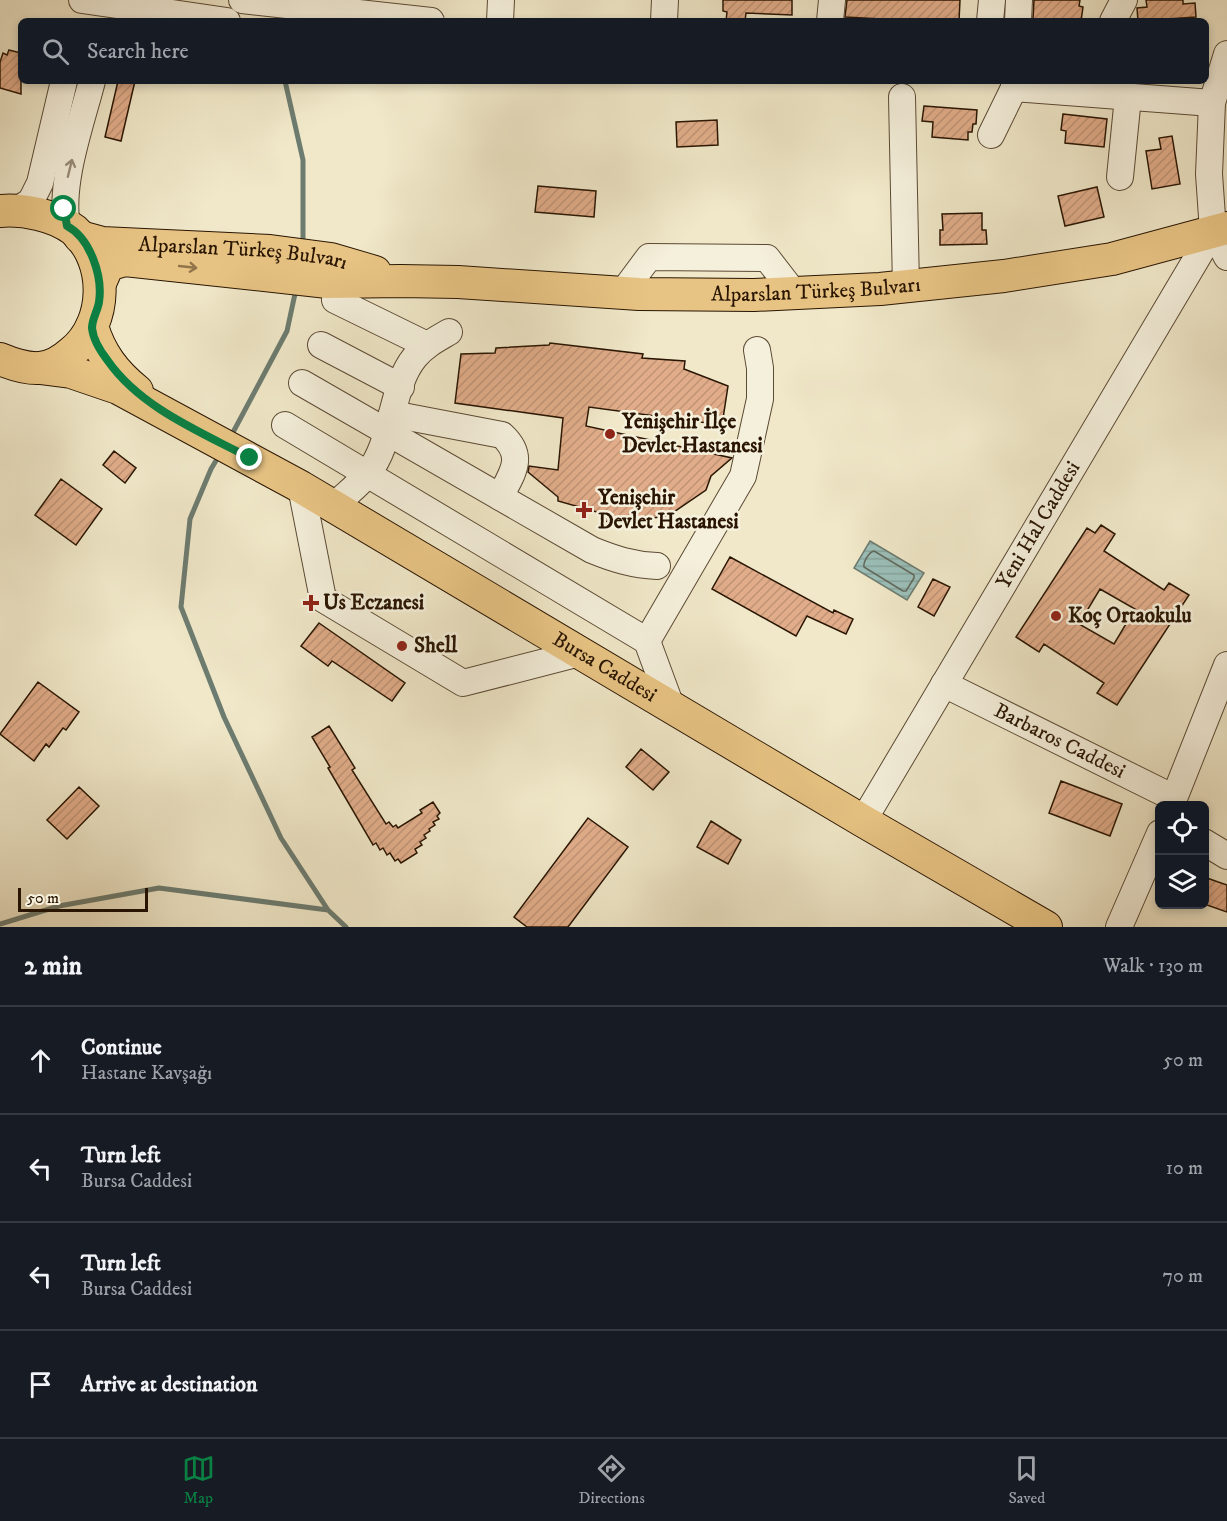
<!DOCTYPE html>
<html lang="en">
<head>
<meta charset="utf-8">
<style>
	body { margin:0; font-family:"IM FELL DW Pica",serif; background:#242831; color:#f1f3f6 }
	.controls { position:absolute; right:18px; bottom:18px; display:grid; overflow:hidden; border-radius:9px; box-shadow:0 3px 9px #0003 }
	.controls button { width:54px; height:54px; display:grid; place-items:center; padding:0; border:0; border-bottom:2px solid #363941; background:#171b24; color:#f1f3f6; font:30px sans-serif }
	.scale { position:absolute; left:18px; bottom:15px; width:130px; box-sizing:border-box; padding-left:6px; border:3px solid #291502; border-top:0; font-size:16px; line-height:21px; white-space:nowrap; color:#291502; -webkit-text-stroke:4px #f5f0dc; paint-order:stroke }
	.stop { position:absolute; width:18px; height:18px; margin:-14px; border:4px solid #0b8043; border-radius:50%; background:#fff }
	.stop.end { background:#0b8043; border-color:#fff; box-shadow:0 2px 6px #0008 }
	.list { margin:0; padding:0; list-style:none }
	h2 { display:flex; justify-content:space-between; align-items:center; height:78px; margin:0; padding:0 24px; font-size:26px }
	h2 small { font-size:20px; font-weight:400; color:#9ea1a6 }
	.list li { display:grid; grid-template-columns:39px 1fr auto; gap:18px; align-items:center; box-sizing:border-box; height:108px; padding:0 24px; border-top:2px solid #363941 }
	.list b { display:block; font-size:22px; white-space:nowrap }
	.list p { margin:0; font-size:20px; white-space:nowrap; color:#9ea1a6 }
	.list em { font-size:20px; font-style:normal; color:#9ea1a6 }
	.icon { flex:none; width:33px; height:33px; fill:none; stroke:currentColor; stroke-width:2; stroke-linecap:round; stroke-linejoin:round }
	.map { position:relative; flex:none; width:1227px; height:927px; overflow:hidden }
	.search { position:absolute; background:#171b24; box-shadow:0 3px 9px #0003; left:18px; right:18px; top:18px; height:66px; display:flex; align-items:center; gap:15px; box-sizing:border-box; padding:0 21px; border-radius:9px; color:#9ea1a6; font-size:22px }
	.sheet { height:510px; background:#171b24 }
	nav { display:flex; justify-content:space-around; align-items:center; box-sizing:border-box; height:84px; border-top:2px solid #363941; background:#171b24; font-size:16px; color:#9ea1a6 }
	nav a { display:grid; justify-items:center; gap:3px }
	nav .on { color:#0b8043 }
	.map>svg:first-child { display:block }
	.water { fill:url(#water-rules); stroke:#6d7c70; stroke-width:1.5 }
	.lines { fill:none; stroke-linecap:round; stroke-linejoin:round }
	.shore { stroke:#626a5e; stroke-width:1.5 }
	.stream { stroke:#6d7c70; stroke-width:5 }
	.building { fill:url(#building-hatch); stroke:#291502; stroke-width:1.5; fill-rule:evenodd }
	.minor-casing { stroke:#5b4a34; stroke-width:28 }
	.major-casing { stroke:#291502; stroke-width:34 }
	.minor { stroke:#f5f0dc; stroke-width:26 }
	.major { stroke:#e8c484; stroke-width:32 }
	.oneway { stroke:#998d7a }
	.oneway2 { stroke:#92754a }
	.route { stroke:#0b8043; stroke-width:8 }
	.poi-dot { fill:#8f2418; stroke:#f5f0dc; stroke-width:2 }
	.labels { text-anchor:middle; dominant-baseline:central; stroke-width:5; stroke-linejoin:round; paint-order:stroke }
	.street-label { font-size:21px; fill:#291502; stroke:#f5f0dc }
	.poi-label { font-size:21px; font-weight:bold; fill:#291502; stroke:#f5f0dc; text-anchor:start }
</style>
</head>
<body>
<div class="map">
<svg width="1227" height="927" viewBox="0 0 1227 927">
	<defs>
		<pattern id="water-rules" width="6" height="5" patternUnits="userSpaceOnUse" patternTransform="scale(1.5)"><rect width="6" height="5" fill="#9bc0ba"/><path d="M0 2.5h6" fill="none" stroke="#86a49e"/></pattern>
		<pattern id="building-hatch" width="6" height="6" patternUnits="userSpaceOnUse" patternTransform="scale(1.5)"><rect width="6" height="6" fill="#e0ac89"/><path d="M-1 1l2-2M0 6l6-6M5 7l2-2" fill="none" stroke="#c09375"/></pattern>
	</defs>
	<rect width="100%" height="100%" fill="#f0e8c9"/>
	<filter id="stains"><feTurbulence type="fractalNoise" baseFrequency=".00333" numOctaves="4"/><feColorMatrix values="0 0 0 0 .2 0 0 0 0 .09 0 0 0 0 .02 0 0 0 .5 -.17"/></filter>
	<radialGradient id="worn" r=".72"><stop offset=".6" stop-color="#630" stop-opacity="0"/><stop offset="1" stop-color="#630" stop-opacity=".3"/></radialGradient>
	<path class="water" d="M870 541 924 573 907 600 854 568Z"/>
	<g class="lines">
		<path class="shore" d="M874 551 914 575V578L906 591H903L864 567C863 562 869 552 874 551Z"/>
		<path class="stream" d="M285 81 303 160V244
			M230 438 287 331 296 289
			M220 454 211 469 190 519 181 607 224 717 281 838 328 910 346 927
			M0 924 59 906 159 888 328 910"/>
	</g>
	<path class="building" d="M723 0H792V15L746 13 745 21H726L727 12 723 11Z
		M847 0H960L959 21H918L845 17Z
		M1034 0H1080L1079 6 1083 7 1081 21 1033 19Z
		M1146 0H1183V4L1195 3 1196 17 1138 21 1137 8 1147 7Z
		M9 50 21 53V94L0 88V62L3 53 7 55Z
		M118 81H135L121 141 105 137Z
		M924 106 977 110 976 124H973L972 132H968V140L932 137 933 122 922 121Z
		M1063 114 1107 119 1104 147 1065 143 1066 131 1061 130Z
		M717 120 718 145 677 147 676 122Z
		M1172 136 1180 184 1152 189 1146 151 1161 149 1159 138Z
		M538 186 596 191 594 217 535 212Z
		M1097 187 1104 217 1065 226 1058 196Z
		M982 213V230H986L987 244 940 245V230H943L942 214Z
		M550 343 643 354 642 358 685 361 684 369 728 386 722 425 589 407 586 426 732 458 711 476 706 490 668 516 644 519 643 523 631 521 630 524 603 521 604 514 558 501V497L528 472 529 466 558 470 563 418 455 403 461 354 495 353 496 348 549 345Z
		M114 451 136 468 125 483 103 465Z
		M61 479 102 509 76 545 35 515Z
		M1101 525 1115 534 1104 551 1164 590 1169 583 1189 595 1117 705 1097 693 1104 683 1044 644 1039 652 1016 637 1087 528 1095 533ZM1100 589 1135 609 1114 644 1079 624Z
		M730 557 833 613 834 610 853 619 846 634 807 616 796 636 712 589Z
		M933 579 950 587 934 616 918 607Z
		M319 623 405 683 392 701 332 661 328 666 301 646Z
		M38 682 79 712 66 730 63 728 49 747 46 744 34 761 0 734Z
		M329 726 355 768 352 770 386 824 389 822 393 827 396 825 398 828 422 813 420 810 433 802 440 813 437 816 439 819 433 822 435 825 429 829 430 831 424 835 426 838 420 842 422 845 415 849 417 853 401 863 398 859 395 861 390 853 387 855 383 848 380 850 376 843 373 845 328 768 330 767 312 737Z
		M641 749 669 772 653 790 626 767Z
		M1061 781 1122 804 1110 836 1049 813Z
		M79 787 99 806 67 839 47 820Z
		M588 818 628 847 568 927H527L514 917Z
		M711 821 741 840 728 864 697 847Z
		M1204 877 1227 885V912L1204 904Z"/>
	<g class="lines">
		<defs>
			<g id="minor">
				<path d="M82 0 227 21"/>
				<path d="M242 0 431 21"/>
				<path d="M500 21 501 0"/>
				<path d="M664 21 665 0"/>
				<path d="M830 21 832 0"/>
				<path d="M990 21 992 0"/>
				<path d="M1018 21 1019 0"/>
				<path d="M1113 21 1124 0"/>
				<path d="M1227 54 1212 103 1209 174 1213 231 1227 257"/>
				<path d="M1014 81V88L1212 103"/>
				<path d="M902 97 906 287"/>
				<path d="M991 135 1014 88"/>
				<path d="M1120 177 1128 97"/>
				<path d="M16 211 31 201 40 183 64 81"/>
				<path d="M67 226C59 183 81 124 92 81"/>
				<path d="M623 292 649 257 767 258 794 293"/>
				<path d="M335 300 427 345"/>
				<path d="M321 345 401 387"/>
				<path d="M302 383 592 550C614 559 633 565 657 566"/>
				<path d="M392 414 502 435C526 457 512 473 500 497"/>
				<path d="M285 425 647 641 671 706"/>
				<path d="M301 487 323 599 463 683 580 653"/>
				<path d="M334 506C345 495 359 485 368 473 394 441 390 387 415 357 425 345 437 339 449 332"/>
				<path d="M647 641 743 476 760 399V368L757 350"/>
				<path id="s1" d="M944 684 1174 798"/>
				<path d="M1171 806 1227 665"/>
				<path id="s2" d="M863 821 1213 231"/>
				<path d="M1204 842 1227 856"/>
				<path d="M1119 927 1160 833"/>
			</g>
			<g id="major">
				<path d="M0 211C23 209 55 215 74 230 109 261 108 323 72 352 63 360 52 367 40 368 27 369 12 364 0 359"/>
				<path id="s3" d="M80 237 102 243 270 251 331 259 375 272"/>
				<path id="s4" d="M100 283 108 265 125 260 328 282 401 281 458 282 639 294 754 295 880 289 1004 276 1112 259 1227 228"/>
				<path d="M92 326C100 354 115 373 137 391"/>
				<path id="s5" d="M40 368 71 372 118 388 301 487 863 821 1046 927"/>
			</g>
		</defs>
		<use href="#minor" class="minor-casing"/>
		<use href="#major" class="major-casing"/>
		<use href="#minor" class="minor"/>
		<use href="#major" class="major"/>
	</g>
	<defs><path id="oneway-shaft" d="M-6 0H5M1.5-3L5.5 0L1.5 3" fill="none" stroke-width="1.6" stroke-linecap="round" stroke-linejoin="round" transform="scale(1.5)"/></defs>
	<use class="oneway" href="#oneway-shaft" transform="translate(70 168) rotate(-76)"/>
	<use class="oneway2" href="#oneway-shaft" transform="translate(188 267) rotate(6)"/>
	<g class="lines">
		<path class="route" d="M64 209 67 226C90 238 103 276 99 302 98 310 92 319 92 328 93 339 101 352 108 361 141 408 201 432 250 458"/>
	</g>
	<g class="poi-dot">
		<circle cx="610" cy="434" r="6"/>
		<path d="M581 501h6v6h6v6h-6v6h-6v-6h-6v-6h6z"/>
		<path d="M308 594h6v6h6v6h-6v6h-6v-6h-6v-6h6z"/>
		<circle cx="1056" cy="616" r="6"/>
		<circle cx="402" cy="646" r="6"/>
	</g>
	<g class="labels">
		<g class="street-label">
			<text stroke="none"><textPath href="#s3" startOffset="164">Alparslan Türkeş Bulvarı</textPath></text>
			<text stroke="none"><textPath href="#s4" startOffset="730">Alparslan Türkeş Bulvarı</textPath></text>
			<text stroke="none"><textPath href="#s2" startOffset="344">Yeni Hal Caddesi</textPath></text>
			<text stroke="none"><textPath href="#s5" startOffset="642">Bursa Caddesi</textPath></text>
			<text stroke="none"><textPath href="#s1" startOffset="129">Barbaros Caddesi</textPath></text>
		</g>
		<g class="poi-label">
			<text x="622" y="422">Yenişehir İlçe<tspan x="622" dy="24">Devlet Hastanesi</tspan></text>
			<text x="598" y="498">Yenişehir<tspan x="598" dy="24">Devlet Hastanesi</tspan></text>
			<text x="323" y="603">Us Eczanesi</text>
			<text x="1068" y="616">Koç Ortaokulu</text>
			<text x="414" y="646">Shell</text>
		</g>
	</g>
	<rect width="100%" height="100%" filter="url(#stains)"/>
	<rect width="100%" height="100%" fill="url(#worn)"/>
</svg>
<div class="controls">
<button><svg class="icon" aria-label="locate" viewBox="0 0 24 24"><circle cx="12" cy="12" r="6"/><path d="M12 2v4M12 18v4M2 12h4M18 12h4"/></svg></button>
<button><svg class="icon" aria-label="layers" viewBox="0 0 24 24"><path d="M12 4l9 5-9 5-9-5zM3 14l9 5 9-5"/></svg></button>
</div>
<div class="scale">50 m</div>
<div class="stop" style="left:64px;top:209px"></div>
<div class="stop end" style="left:250px;top:458px"></div>
<div class="search"><svg class="icon" aria-label="search" viewBox="0 0 24 24"><circle cx="10" cy="10" r="6"/><path d="M15 15l6 6"/></svg>Search here</div>
</div>
<section class="sheet">
<h2>2 min<small>Walk · 130 m</small></h2>
<ul class="list">
<li><svg class="icon" aria-label="ahead" viewBox="0 0 24 24"><path d="M12 20V5M6 11l6-6 6 6"/></svg><div><b>Continue</b><p>Hastane Kavşağı</p></div><em>50 m</em></li>
<li><svg class="icon" aria-label="left" viewBox="0 0 24 24"><path d="M17 20v-9H6M10 6l-5 5 5 5"/></svg><div><b>Turn left</b><p>Bursa Caddesi</p></div><em>10 m</em></li>
<li><svg class="icon" aria-label="left" viewBox="0 0 24 24"><path d="M17 20v-9H6M10 6l-5 5 5 5"/></svg><div><b>Turn left</b><p>Bursa Caddesi</p></div><em>70 m</em></li>
<li><svg class="icon" aria-label="arrive" viewBox="0 0 24 24"><path d="M6 21V4h12l-3 4 3 4H6"/></svg><div><b>Arrive at destination</b></div></li>
</ul>
</section>
<nav>
<a class="on"><svg class="icon" aria-label="map" viewBox="0 0 24 24"><path d="M3 6l6-2 6 2 6-2v14l-6 2-6-2-6 2zM9 4v14M15 6v14"/></svg>Map</a>
<a><svg class="icon" aria-label="directions" viewBox="0 0 24 24"><path d="M12 3l9 9-9 9-9-9zM9 14v-3h6M13 9l2 2-2 2"/></svg>Directions</a>
<a><svg class="icon" aria-label="saved" viewBox="0 0 24 24"><path d="M7 4h10v16l-5-4-5 4z"/></svg>Saved</a>
</nav>
</body>
</html>
